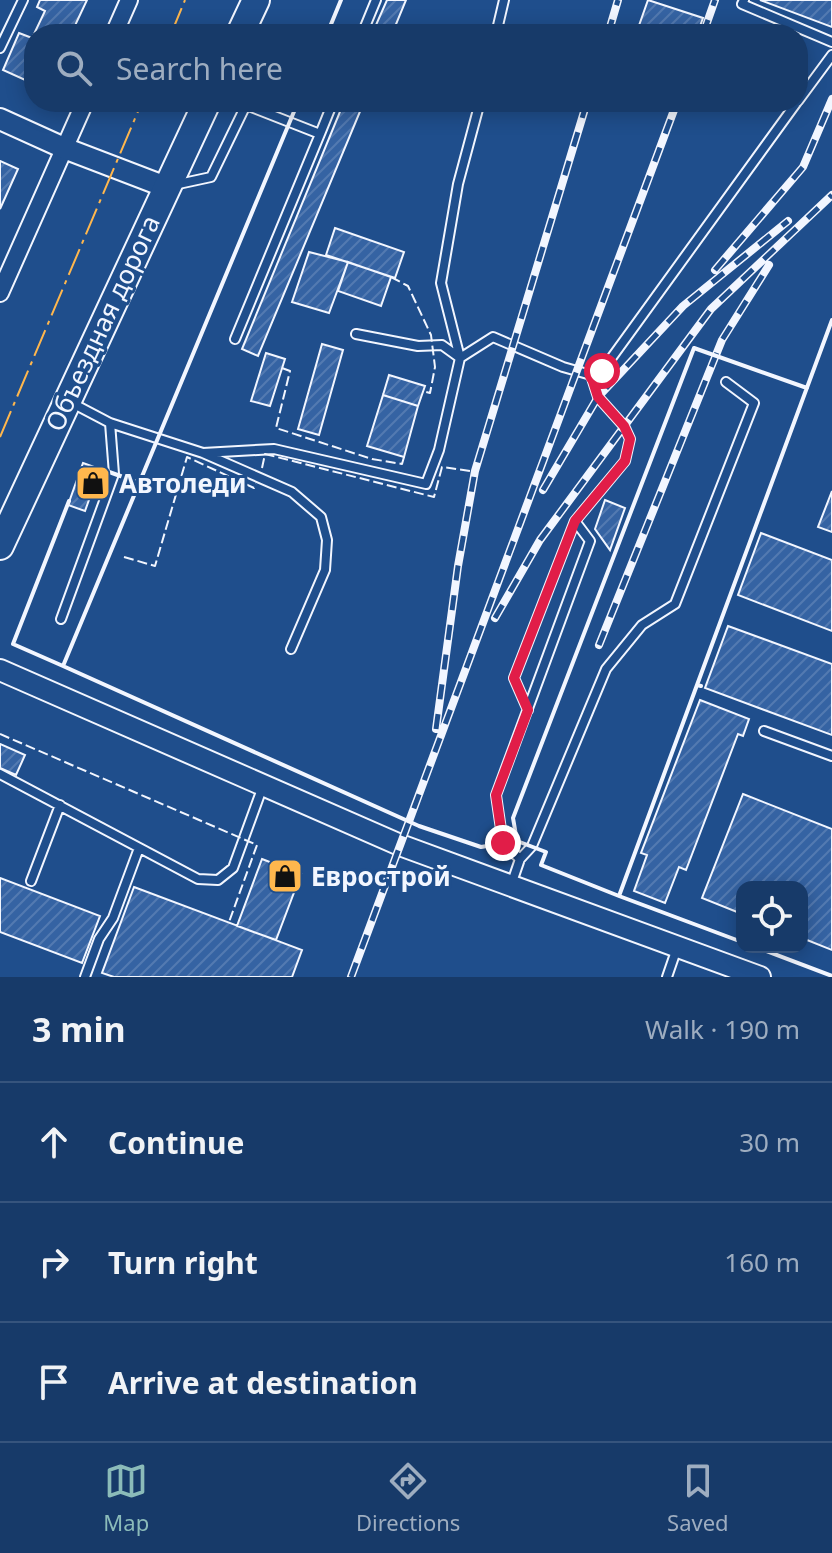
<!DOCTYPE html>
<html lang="en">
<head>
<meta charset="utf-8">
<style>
	body { margin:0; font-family:"Noto Sans",sans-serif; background:#244571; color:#f1f3f6 }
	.controls { position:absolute; right:24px; bottom:24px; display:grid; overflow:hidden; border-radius:16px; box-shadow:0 4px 20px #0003 }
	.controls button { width:72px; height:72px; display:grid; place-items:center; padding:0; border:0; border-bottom:2px solid #36547d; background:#173a69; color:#f1f3f6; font:40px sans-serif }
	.stop { position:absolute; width:24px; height:24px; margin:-18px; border:6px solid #e11d48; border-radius:50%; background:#fff }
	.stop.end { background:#e11d48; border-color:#fff; box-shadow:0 2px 8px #0008 }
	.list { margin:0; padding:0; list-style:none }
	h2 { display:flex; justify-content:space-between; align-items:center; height:104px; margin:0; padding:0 32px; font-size:34px }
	h2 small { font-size:26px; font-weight:400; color:#9eadc0 }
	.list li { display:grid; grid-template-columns:52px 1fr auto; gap:24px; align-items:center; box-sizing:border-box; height:120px; padding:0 32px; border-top:2px solid #36547d }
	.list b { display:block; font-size:30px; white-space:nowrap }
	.list em { font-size:26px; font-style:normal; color:#9eadc0 }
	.icon { flex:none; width:44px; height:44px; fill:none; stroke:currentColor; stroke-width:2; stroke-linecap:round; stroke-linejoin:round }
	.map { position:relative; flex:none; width:832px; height:977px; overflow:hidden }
	.search { position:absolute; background:#173a69; box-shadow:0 4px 20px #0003; left:24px; right:24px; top:24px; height:88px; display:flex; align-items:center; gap:20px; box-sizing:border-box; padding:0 28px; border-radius:32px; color:#9eadc0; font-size:30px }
	.sheet { height:464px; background:#173a69 }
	nav { display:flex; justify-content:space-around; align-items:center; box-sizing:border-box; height:112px; border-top:2px solid #36547d; background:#173a69; font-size:22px; color:#9eadc0 }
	nav a { display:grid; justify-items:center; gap:4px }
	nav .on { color:#8bbbb9 }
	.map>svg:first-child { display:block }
	.building { fill:url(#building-hatch); stroke:#f2f6ff; stroke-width:2 }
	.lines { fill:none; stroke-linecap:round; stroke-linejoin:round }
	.service-casing { stroke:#f2f6ff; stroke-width:12 }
	.minor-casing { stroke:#f2f6ff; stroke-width:20 }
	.tertiary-casing { stroke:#f2f6ff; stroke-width:24 }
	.primary-casing { stroke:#f2f6ff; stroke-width:30 }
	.service { stroke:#1f4e8c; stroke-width:8 }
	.minor { stroke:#1f4e8c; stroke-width:16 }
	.tertiary { stroke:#1f4e8c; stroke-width:20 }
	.primary { stroke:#1f4e8c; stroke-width:26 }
	.rail-casing { stroke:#f2f6ff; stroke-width:8 }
	.rail { stroke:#1f4e8c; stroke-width:5; stroke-dasharray:15; stroke-linecap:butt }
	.fence { stroke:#f2f6ff; stroke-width:2; stroke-dasharray:10 4; stroke-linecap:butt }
	.wall { stroke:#f2f6ff; stroke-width:4 }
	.power { stroke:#ffb74d; stroke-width:2; stroke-dasharray:28 6 4 6; stroke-linecap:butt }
	.route { stroke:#e11d48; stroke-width:10 }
	.labels { text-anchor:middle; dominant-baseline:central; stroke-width:6; stroke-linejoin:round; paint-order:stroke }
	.street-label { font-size:26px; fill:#f2f6ff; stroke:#1f4e8c }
	.poi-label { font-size:26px; font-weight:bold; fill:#f2f6ff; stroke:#1f4e8c; text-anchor:start }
</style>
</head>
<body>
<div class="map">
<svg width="832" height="977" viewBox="0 0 832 977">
	<defs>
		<pattern id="building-hatch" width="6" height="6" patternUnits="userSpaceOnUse" patternTransform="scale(2)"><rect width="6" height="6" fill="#3563a3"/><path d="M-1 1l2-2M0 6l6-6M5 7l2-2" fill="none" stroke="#537ab1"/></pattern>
	</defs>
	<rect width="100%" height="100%" fill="#1f4e8c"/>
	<path class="building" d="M40 0H87L71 34H34L45 11 37 7Z
		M387 0H406L392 34H372Z
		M648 0 703 18 697 34H636Z
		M760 0H832V27Z
		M19 33 32 38 34 35V84L3 70Z
		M344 102H364L258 356 242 349Z
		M0 161 18 169 0 209Z
		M335 228 404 252 395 278 326 255Z
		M309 252 348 262 329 313 292 302Z
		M348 262 391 277 381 306 338 291Z
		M322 344 343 350 319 435 298 429Z
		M266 353 285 359 270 406 251 401Z
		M389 375 425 386 418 406 383 395Z
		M383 395 418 406 404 457 367 446Z
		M83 463 100 469 85 511 68 505Z
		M832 491V532L818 527Z
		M605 500 625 508 610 550 595 529Z
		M761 533 832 560V631L738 595Z
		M728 626 832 664V735L705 688Z
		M700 700 749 719 743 736 738 734 686 870 679 867 665 903 634 891 647 855 641 853Z
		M0 744 25 755 16 775 0 768Z
		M743 794 832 829V950L802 938V887H742V914L702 898Z
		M262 859 301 874 276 940 237 926Z
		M0 878 100 916 82 963 0 932Z
		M134 887 302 950 292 977H114L102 973Z"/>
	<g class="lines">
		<defs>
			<path id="service" d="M744 0 742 4 832 42
				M362 34 376 0
				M496 34 504 0
				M0 48 23 0
				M798 101 832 55
				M320 134 333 102
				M174 185 211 177 246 105 320 134 235 339
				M356 334 418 346 442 345 460 358 493 337 563 367 591 375 602 371 797 102
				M70 402 110 423 203 453 292 492 321 517 327 540 325 570 291 649
				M203 453 274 449 426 484 439 450 460 358 441 283 458 184 480 102
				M575 521 625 461 630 439 624 426 598 397 591 375
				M61 619 114 474 110 423
				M764 731 832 756
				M0 774 198 879 218 880 233 868 263 786
				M520 859 503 843 496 795 590 541 575 521 514 678 528 710
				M31 881 60 805
				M511 885 520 859 532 846 606 669 642 625 675 604 754 403 726 382
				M85 977 99 939 113 918 139 848
				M667 977 677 948"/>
			<path id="minor" d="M114 34 129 0
				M0 293 85 102"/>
			<path id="tertiary" d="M0 119 64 148 166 187
				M0 670 400 845 760 977"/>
			<path id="primary" d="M240 34 256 0
				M0 546 207 102"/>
		</defs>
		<use href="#service" class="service-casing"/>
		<use href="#minor" class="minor-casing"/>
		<use href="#tertiary" class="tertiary-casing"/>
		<use href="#primary" class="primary-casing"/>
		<use href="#service" class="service"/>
		<use href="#minor" class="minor"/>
		<use href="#tertiary" class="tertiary"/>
		<use href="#primary" class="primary"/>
		<defs>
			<path id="rail" d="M608 34 618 0
				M703 34 715 0
				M715 270 803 167 832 99
				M543 490 598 397 683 306 788 221
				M495 618 540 540 711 309 832 195
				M599 645 722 340 769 265
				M436 729 458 566 475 471 587 102
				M351 977 677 102"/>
		</defs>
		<use href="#rail" class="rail-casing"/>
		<use href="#rail" class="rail"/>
		<path class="fence" d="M391 277 408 286 431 335 435 367 430 393 423 391
			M282 368 290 371 276 428 372 459 402 464 404 457
			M262 468 265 454 434 497 442 467 470 471
			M124 557 155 566 187 457 254 488 256 484
			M0 734 257 845 229 922"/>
		<path class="wall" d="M327 34 341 0
			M298 102 63 666 419 826 481 847 517 841
			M98 468 140 483
			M63 666 13 644 69 501
			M697 685 832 320
			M701 686 697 685 619 896 742 942
			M619 896 541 865 546 852 517 841 513 818 694 348 807 388
			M756 947 832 976"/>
		<path class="power" d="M171 34 185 0
			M0 437 142 102"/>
	</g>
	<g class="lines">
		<path class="route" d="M503 843 496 795 528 710 514 678 575 521 625 461 630 439 624 426 598 397 591 375 602 371"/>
	</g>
	<defs>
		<symbol id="shop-square" viewBox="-11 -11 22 22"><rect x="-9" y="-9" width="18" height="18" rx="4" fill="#ffb74d" stroke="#1f4e8c"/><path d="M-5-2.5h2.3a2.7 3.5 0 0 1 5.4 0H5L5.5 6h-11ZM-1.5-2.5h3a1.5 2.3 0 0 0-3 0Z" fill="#111"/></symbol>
	</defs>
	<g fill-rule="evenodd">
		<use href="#shop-square" x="73" y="463" width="40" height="40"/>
		<use href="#shop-square" x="265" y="856" width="40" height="40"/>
	</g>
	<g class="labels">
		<g class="street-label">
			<text transform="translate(102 323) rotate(-65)">Объездная дорога</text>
		</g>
		<g class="poi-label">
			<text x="119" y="483">Автоледи</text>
			<text x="311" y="876">Еврострой</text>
		</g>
	</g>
</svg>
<div class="controls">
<button><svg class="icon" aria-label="locate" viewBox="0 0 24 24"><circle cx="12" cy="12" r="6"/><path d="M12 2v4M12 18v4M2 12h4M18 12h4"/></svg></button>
</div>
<div class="stop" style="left:602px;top:371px"></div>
<div class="stop end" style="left:503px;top:843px"></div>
<div class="search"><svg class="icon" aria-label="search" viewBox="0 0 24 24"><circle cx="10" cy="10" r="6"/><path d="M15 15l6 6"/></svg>Search here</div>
</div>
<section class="sheet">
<h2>3 min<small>Walk · 190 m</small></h2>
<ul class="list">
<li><svg class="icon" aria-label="ahead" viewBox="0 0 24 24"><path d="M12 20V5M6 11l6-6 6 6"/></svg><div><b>Continue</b></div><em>30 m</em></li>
<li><svg class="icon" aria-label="right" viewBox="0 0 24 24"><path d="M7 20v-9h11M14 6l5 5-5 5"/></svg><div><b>Turn right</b></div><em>160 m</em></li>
<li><svg class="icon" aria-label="arrive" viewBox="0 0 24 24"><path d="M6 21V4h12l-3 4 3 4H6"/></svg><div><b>Arrive at destination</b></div></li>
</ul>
</section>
<nav>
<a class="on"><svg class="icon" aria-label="map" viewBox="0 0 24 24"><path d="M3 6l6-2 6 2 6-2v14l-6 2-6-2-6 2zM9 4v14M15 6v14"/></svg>Map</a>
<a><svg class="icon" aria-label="directions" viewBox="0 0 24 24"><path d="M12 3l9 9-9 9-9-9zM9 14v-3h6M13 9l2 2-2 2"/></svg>Directions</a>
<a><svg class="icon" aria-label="saved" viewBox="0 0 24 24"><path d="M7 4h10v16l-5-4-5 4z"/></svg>Saved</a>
</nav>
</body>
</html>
